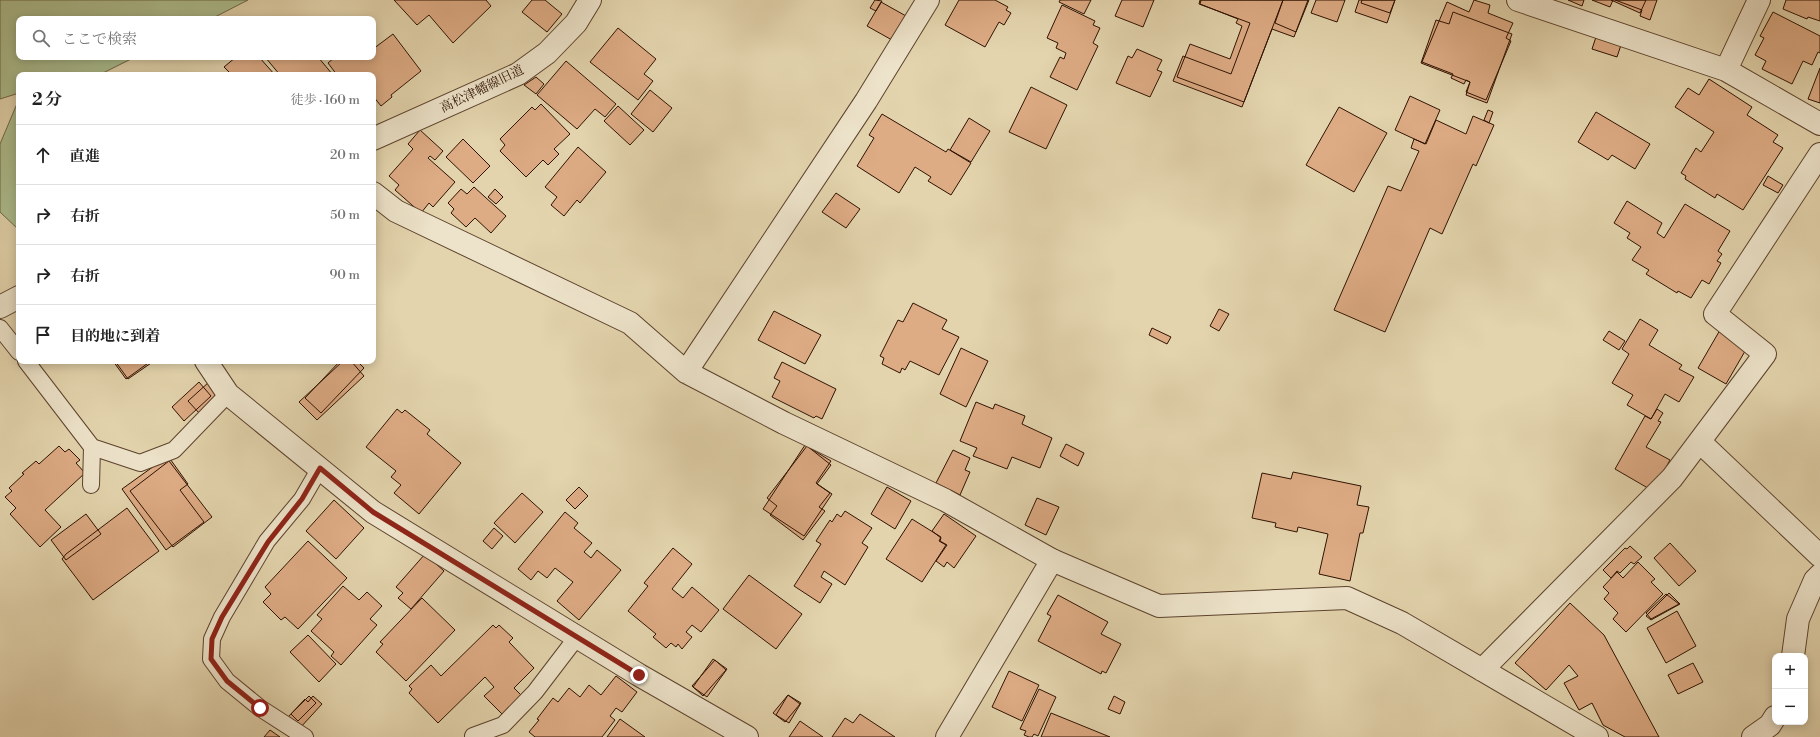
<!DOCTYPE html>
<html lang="ja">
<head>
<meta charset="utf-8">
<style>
	body { margin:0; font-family:"Libre Bodoni","Noto Serif JP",serif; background:#f6f6f6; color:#222 }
	.controls { position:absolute; right:12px; bottom:12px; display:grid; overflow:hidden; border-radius:8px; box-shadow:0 2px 10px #0003 }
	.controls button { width:36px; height:36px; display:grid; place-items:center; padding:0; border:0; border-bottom:1px solid #e0e0e0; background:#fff; color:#222; font:20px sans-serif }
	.stop { position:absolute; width:12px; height:12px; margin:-9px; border:3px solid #8f2418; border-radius:50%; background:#fff }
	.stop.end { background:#8f2418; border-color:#fff; box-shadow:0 1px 4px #0008 }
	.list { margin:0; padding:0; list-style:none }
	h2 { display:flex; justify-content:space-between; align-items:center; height:52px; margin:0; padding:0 16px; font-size:17px }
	h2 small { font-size:13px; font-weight:400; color:#767676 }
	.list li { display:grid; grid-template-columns:26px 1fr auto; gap:12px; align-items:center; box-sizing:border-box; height:60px; padding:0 16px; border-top:1px solid #e0e0e0 }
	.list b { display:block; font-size:15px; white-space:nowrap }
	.list em { font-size:13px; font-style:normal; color:#767676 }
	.icon { flex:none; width:22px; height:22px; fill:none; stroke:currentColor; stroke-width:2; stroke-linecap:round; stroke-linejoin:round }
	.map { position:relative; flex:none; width:1820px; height:737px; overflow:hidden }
	.search { position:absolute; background:#fff; box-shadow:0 2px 10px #0003; left:16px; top:16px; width:360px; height:44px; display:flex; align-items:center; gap:10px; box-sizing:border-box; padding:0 14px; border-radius:8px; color:#767676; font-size:15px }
	.panel { position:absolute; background:#fff; box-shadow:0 2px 10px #0003; left:16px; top:72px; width:360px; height:292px; border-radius:8px }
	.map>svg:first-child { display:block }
	.green { fill:#adbe8f; stroke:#6e6848 }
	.building { fill:#ddab84; stroke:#2f1201 }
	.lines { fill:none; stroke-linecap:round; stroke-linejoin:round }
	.service-casing { stroke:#5c422c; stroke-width:18 }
	.minor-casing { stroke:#5c422c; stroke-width:24 }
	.tertiary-casing { stroke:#5c422c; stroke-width:24 }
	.service { stroke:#ede3ca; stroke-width:16 }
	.minor { stroke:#ede3ca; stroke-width:22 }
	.tertiary { stroke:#ede3ca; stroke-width:22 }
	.route { stroke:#8f2418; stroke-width:5 }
	.labels { text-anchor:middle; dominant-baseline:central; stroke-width:3; stroke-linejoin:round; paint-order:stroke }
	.street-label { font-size:13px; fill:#2f1201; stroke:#ede3ca }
</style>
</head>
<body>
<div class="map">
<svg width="1820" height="737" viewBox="0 0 1820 737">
	<rect width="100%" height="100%" fill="#e3d4ad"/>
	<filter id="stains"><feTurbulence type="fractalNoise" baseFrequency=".005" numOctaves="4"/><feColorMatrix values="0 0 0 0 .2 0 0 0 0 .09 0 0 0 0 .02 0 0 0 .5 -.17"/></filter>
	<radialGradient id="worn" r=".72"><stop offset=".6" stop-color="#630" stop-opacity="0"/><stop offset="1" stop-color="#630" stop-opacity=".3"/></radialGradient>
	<path class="green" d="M0 0H248L211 19H19V57H135L99 75H19V93L0 99Z
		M19 99V230L0 212V144Z"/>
	<path class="building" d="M394 0H486L491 6 453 43 429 15 417 25Z
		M532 0H545L562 14 547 32 522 12Z
		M875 0 882 1 876 11 870 8Z
		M959 0H995L1008 7 1006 10 1011 13 1004 25 999 22 985 47 945 25Z
		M1060 0H1091L1084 14 1059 2Z
		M1122 0H1154L1143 27 1115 16Z
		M1200 0H1308L1294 37 1272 29 1242 107 1173 81 1183 56 1231 74 1250 23 1199 4Z
		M1201 0H1283L1244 102 1177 77 1190 44 1230 59 1242 26 1236 23 1238 19 1200 4Z
		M1283 0H1309L1296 32 1275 23Z
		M1316 0H1345L1337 22 1311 13Z
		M1359 0H1395L1387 23 1355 12Z
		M1362 0H1395L1390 13 1361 3Z
		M1474 0 1490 5 1488 13 1513 23 1506 38 1511 41 1486 100 1466 92 1470 82 1466 80 1464 84 1451 78 1453 74 1422 62 1447 2 1469 12Z
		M1568 0H1584L1582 6Z
		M1592 0H1613L1610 7Z
		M1611 0H1646L1640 13Z
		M1615 0H1657L1650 20 1640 16 1642 10Z
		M1786 0H1820V21L1808 17 1807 19 1783 9Z
		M881 2 906 16 892 40 867 26Z
		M1062 5 1095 21 1093 25 1100 28 1093 43 1098 46 1077 90 1050 77 1060 57 1064 59 1066 53 1056 48 1058 43 1047 38Z
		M1453 12 1512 34 1487 103 1466 95 1470 82 1421 63 1436 20 1449 24Z
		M1773 12 1820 36V53L1818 52 1812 65 1803 61 1792 84 1762 69 1766 61 1755 55 1764 38 1760 36Z
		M618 28 656 59 644 74 653 81 638 100 590 62Z
		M393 34 421 71 391 95 392 97 381 106 373 96V75H337L328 63 335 57H373V49Z
		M1596 37 1621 45 1617 57 1592 49Z
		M1137 49 1162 60 1157 70 1162 72 1150 97 1116 83 1128 56 1132 58Z
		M236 57H259L275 75H232L224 67Z
		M265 57H318L333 75H280Z
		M566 61 616 104 605 117 595 109 577 129 537 95Z
		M1820 68V103L1808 99Z
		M536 77 544 84 536 94 524 85Z
		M1709 79 1752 107 1747 115 1778 135 1773 142 1783 148 1743 210 1717 194 1715 198 1685 179 1686 176 1681 173 1696 148 1701 152 1714 132 1675 107 1688 88 1699 95Z
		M1031 87 1067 105 1046 149 1009 132Z
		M650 90 672 108 653 132 631 114Z
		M1410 96 1440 110 1425 144 1395 130Z
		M541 104 570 134 554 149 559 154 548 165 543 160 526 177 500 151 505 145 500 139 532 107 535 110Z
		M618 106 644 130 630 145 604 121Z
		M1339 107 1387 133 1354 192 1306 165Z
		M1488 110 1493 112 1489 123 1484 120Z
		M1596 112 1650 144 1635 169 1612 155 1608 160 1578 142Z
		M882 114 946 152 948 149 971 163 951 195 928 181 931 177 915 167 899 193 857 166 874 138 869 135Z
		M1473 116 1494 125 1476 166 1473 164 1442 234 1430 228 1385 332 1334 310 1388 186 1401 191 1419 151 1411 148 1414 139 1426 144 1436 120 1466 134Z
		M969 118 990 131 971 162 950 150Z
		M420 130 443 151 435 160 430 156 428 158 455 182 433 207 429 203 421 213 395 190 399 185 389 176 413 149 408 144Z
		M463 139 490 166 473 183 446 157Z
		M578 147 606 172 580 203 577 200 564 216 551 205 557 197 545 187Z
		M1768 176 1783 185 1778 193 1763 185Z
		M474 187 506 216 491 233 475 218 466 227 451 213 454 209 448 203 461 189 467 194Z
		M495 189 503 197 496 204 488 197Z
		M836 193 860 209 846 228 822 212Z
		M1627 201 1662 223 1657 233 1664 238 1685 204 1730 231 1718 251 1722 254 1717 261 1721 263 1709 284 1702 280 1691 298 1678 291 1677 293 1646 274 1649 270 1632 260 1641 247 1627 238 1630 233 1614 223Z
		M913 303 947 320 942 329 959 337 939 375 910 361 905 370 902 368 900 373 882 364 884 358 880 356 898 320 903 322Z
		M1219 309 1229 314 1219 331 1210 326Z
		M774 311 821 335 805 364 758 340Z
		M1640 319 1658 330 1649 345 1682 365 1679 369 1694 377 1679 402 1665 394 1651 419 1627 405 1633 395 1612 383 1629 354 1622 349Z
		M1152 328 1171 337 1167 344 1149 335Z
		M1720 330 1748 346 1726 384 1698 368Z
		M1609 331 1625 341 1619 350 1603 340Z
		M961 348 988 361 966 407 940 394Z
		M113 361H151L126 379Z
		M115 361H154L128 379Z
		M340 361H357L364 368 321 413 305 398Z
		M343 361H351L364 376 317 420 299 402Z
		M782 362 836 389 822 419 816 416 814 418 772 397 780 381 774 378Z
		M199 382 211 396 184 421 172 407Z
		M209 382 220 395 200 414 188 401Z
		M976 402 993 409 995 404 1025 416 1022 424 1052 438 1040 468 1012 457 1007 469 973 456 977 448 960 441Z
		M397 409 402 413 405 410 430 430 427 434 461 463 419 514 394 493 401 485 391 477 396 471 366 447Z
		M1657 409 1663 413 1658 421 1661 422 1646 447 1670 460 1653 491 1615 469 1645 416 1651 419Z
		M1066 444 1084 453 1078 466 1060 456Z
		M805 445 831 461 816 483 832 494 804 536 763 509Z
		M59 446 65 452 69 449 80 460 76 463 85 473 45 510 61 527 40 547 10 514 16 508 5 497 12 491 9 488 24 474 22 473 36 461 39 464Z
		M807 446 831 465 817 484 830 493 819 507 825 511 803 540 770 515 777 506 767 498Z
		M953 450 970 458 965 470 970 472 960 495 936 483Z
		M168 456 188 484 180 490 204 522 166 550 122 489Z
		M169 461 212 517 173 547 130 491Z
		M1293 472 1361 486 1357 505 1369 507 1363 533H1360L1350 581 1319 574 1328 534 1298 527 1297 532 1288 530 1275 527 1276 523 1252 518 1262 473 1291 479Z
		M579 487 588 496 575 509 566 500Z
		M887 487 911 501 895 529 871 514Z
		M522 493 543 512 515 543 494 523Z
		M1037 498 1059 507 1046 535 1025 525Z
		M334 500 364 528 336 559 306 531Z
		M127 508 159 551 93 600 62 559 66 554Z
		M845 511 872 528 862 543 868 547 845 585 824 571 821 577 832 584 820 603 794 586 821 544 816 541 830 520 832 522 837 514 841 517Z
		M565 512 578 523 574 528 592 543 584 552 591 558 597 550 621 570 579 620 557 601 573 582 555 568 547 578 538 571 531 580 518 569Z
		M86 514 101 534 66 560 51 540Z
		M944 514 976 536 954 568 947 562 944 567 936 561 947 545 940 541 941 538 932 531Z
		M912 519 941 537 939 541 946 545 922 582 886 559Z
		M494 528 503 536 492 549 483 541Z
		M308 541 347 578 298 629 285 617 281 620 263 602 271 594 265 587Z
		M1670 543 1696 571 1679 586 1654 558Z
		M1630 546 1642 557 1634 564 1631 562 1620 573 1617 571 1611 578 1603 570 1625 548 1627 549Z
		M673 548 692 564 672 589 683 598 692 587 719 610 701 632 692 625 686 632 692 637 682 649 678 644 676 647 671 643 666 648 653 637 656 634 628 611 648 586 644 583Z
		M425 554 444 571 411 609 398 598 403 593 396 587Z
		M1638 562 1655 579 1651 582 1663 594 1626 632 1613 619 1618 613 1604 599 1609 593 1603 587 1617 572 1623 578Z
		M749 575 802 614 776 649 723 609Z
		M343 586 359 600 367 592 382 606 370 619 377 625 341 665 331 656 334 652 311 631 322 619 317 615Z
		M1669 593 1680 604 1651 620 1646 616Z
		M1666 594 1679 604 1651 619 1646 613Z
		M1058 595 1108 622 1101 634 1121 644 1106 673 1102 671 1101 674 1038 641 1051 616 1047 614Z
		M422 598 455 630 406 681 376 652 383 644 380 642Z
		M1570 603 1604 635 1659 737H1625L1603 725 1592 703 1579 710 1564 683 1578 676 1569 665 1546 690 1515 663Z
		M1677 611 1696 646 1666 663 1647 628Z
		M493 625 496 628 499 625 513 638 509 642 534 668 514 688 523 697 504 716 484 696 494 687 485 677 438 723 409 693 412 689 409 686 431 665 441 676Z
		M308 635 336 664 319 682 290 652Z
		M713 659 727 669 707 697 693 687Z
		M715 660 726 670 703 696 692 686Z
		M1693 663 1703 682 1678 694 1668 675Z
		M1009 671 1039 685 1022 721 992 707Z
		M616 676 637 692 622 712 616 708 610 716 615 720 602 737H535L529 732 539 720 537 719 553 698 558 702 569 688 580 697 589 685 601 695Z
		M1039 689 1056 697 1038 736 1034 734 1032 737H1029L1024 735 1026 731 1020 729Z
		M788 695 800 704 785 722 773 713Z
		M788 695 801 703 789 723 776 715Z
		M309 696 316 703 298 721 291 714Z
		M313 696 322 704 300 728 288 717 305 699 308 702Z
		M1114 696 1125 702 1120 714 1108 709Z
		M1051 713 1110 737H1041Z
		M860 714 895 737H832L845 718 853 723Z
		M620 719 645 737H607Z
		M800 721 823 737H789Z
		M270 730 280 737H264Z"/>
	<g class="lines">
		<defs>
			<path id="service" d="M0 328 19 352
				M26 361 92 447 91 485
				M92 447 140 463 174 450 228 394
				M473 736 503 725 535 692 577 637
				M305 737 260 708 227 681 211 659 212 639 222 617 267 541 302 499 320 468"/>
			<path id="minor" d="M1518 0 1726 70 1820 124
				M1726 70 1759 0
				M373 193 396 211 630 323 686 372 784 423 945 500 1052 560 1159 606 1347 598 1402 623 1597 737
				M206 361 228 394 373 512 639 675 747 737
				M686 372 866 101 928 0
				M1700 442 1820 556
				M1793 656 1798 619 1815 580 1820 575
				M1482 670 1672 478 1765 354 1715 314 1820 154
				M1753 737 1770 725 1775 717"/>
			<path id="tertiary" d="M373 139 518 74 547 53 576 23 590 0
				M0 307 19 297
				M947 737 1052 560"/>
		</defs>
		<use href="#service" class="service-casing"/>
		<use href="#minor" class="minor-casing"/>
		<use href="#tertiary" class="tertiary-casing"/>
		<use href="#service" class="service"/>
		<use href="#minor" class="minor"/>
		<use href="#tertiary" class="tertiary"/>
	</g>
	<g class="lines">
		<path class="route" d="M260 708 227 681 211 659 212 639 222 617 268 542 302 499 320 468 373 512 639 675"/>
	</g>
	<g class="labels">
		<g class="street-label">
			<text transform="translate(482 89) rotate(-26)">高松津幡線旧道</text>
		</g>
	</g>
	<rect width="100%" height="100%" filter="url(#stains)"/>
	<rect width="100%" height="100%" fill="url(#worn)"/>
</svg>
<div class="controls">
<button>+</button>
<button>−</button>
</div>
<div class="stop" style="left:260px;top:708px"></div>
<div class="stop end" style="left:639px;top:675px"></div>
<div class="search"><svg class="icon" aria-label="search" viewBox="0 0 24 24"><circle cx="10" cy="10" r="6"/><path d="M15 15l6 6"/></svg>ここで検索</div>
<section class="panel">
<h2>2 分<small>徒歩 · 160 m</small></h2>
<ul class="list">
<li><svg class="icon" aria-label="ahead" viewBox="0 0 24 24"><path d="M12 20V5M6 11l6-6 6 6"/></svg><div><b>直進</b></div><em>20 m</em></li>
<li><svg class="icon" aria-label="right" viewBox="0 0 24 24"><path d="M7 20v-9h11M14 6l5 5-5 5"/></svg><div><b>右折</b></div><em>50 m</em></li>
<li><svg class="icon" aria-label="right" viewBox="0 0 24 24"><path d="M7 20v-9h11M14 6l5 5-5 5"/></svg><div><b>右折</b></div><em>90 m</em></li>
<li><svg class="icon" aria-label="arrive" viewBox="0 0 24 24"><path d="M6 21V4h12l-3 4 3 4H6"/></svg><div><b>目的地に到着</b></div></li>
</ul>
</section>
</div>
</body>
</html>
